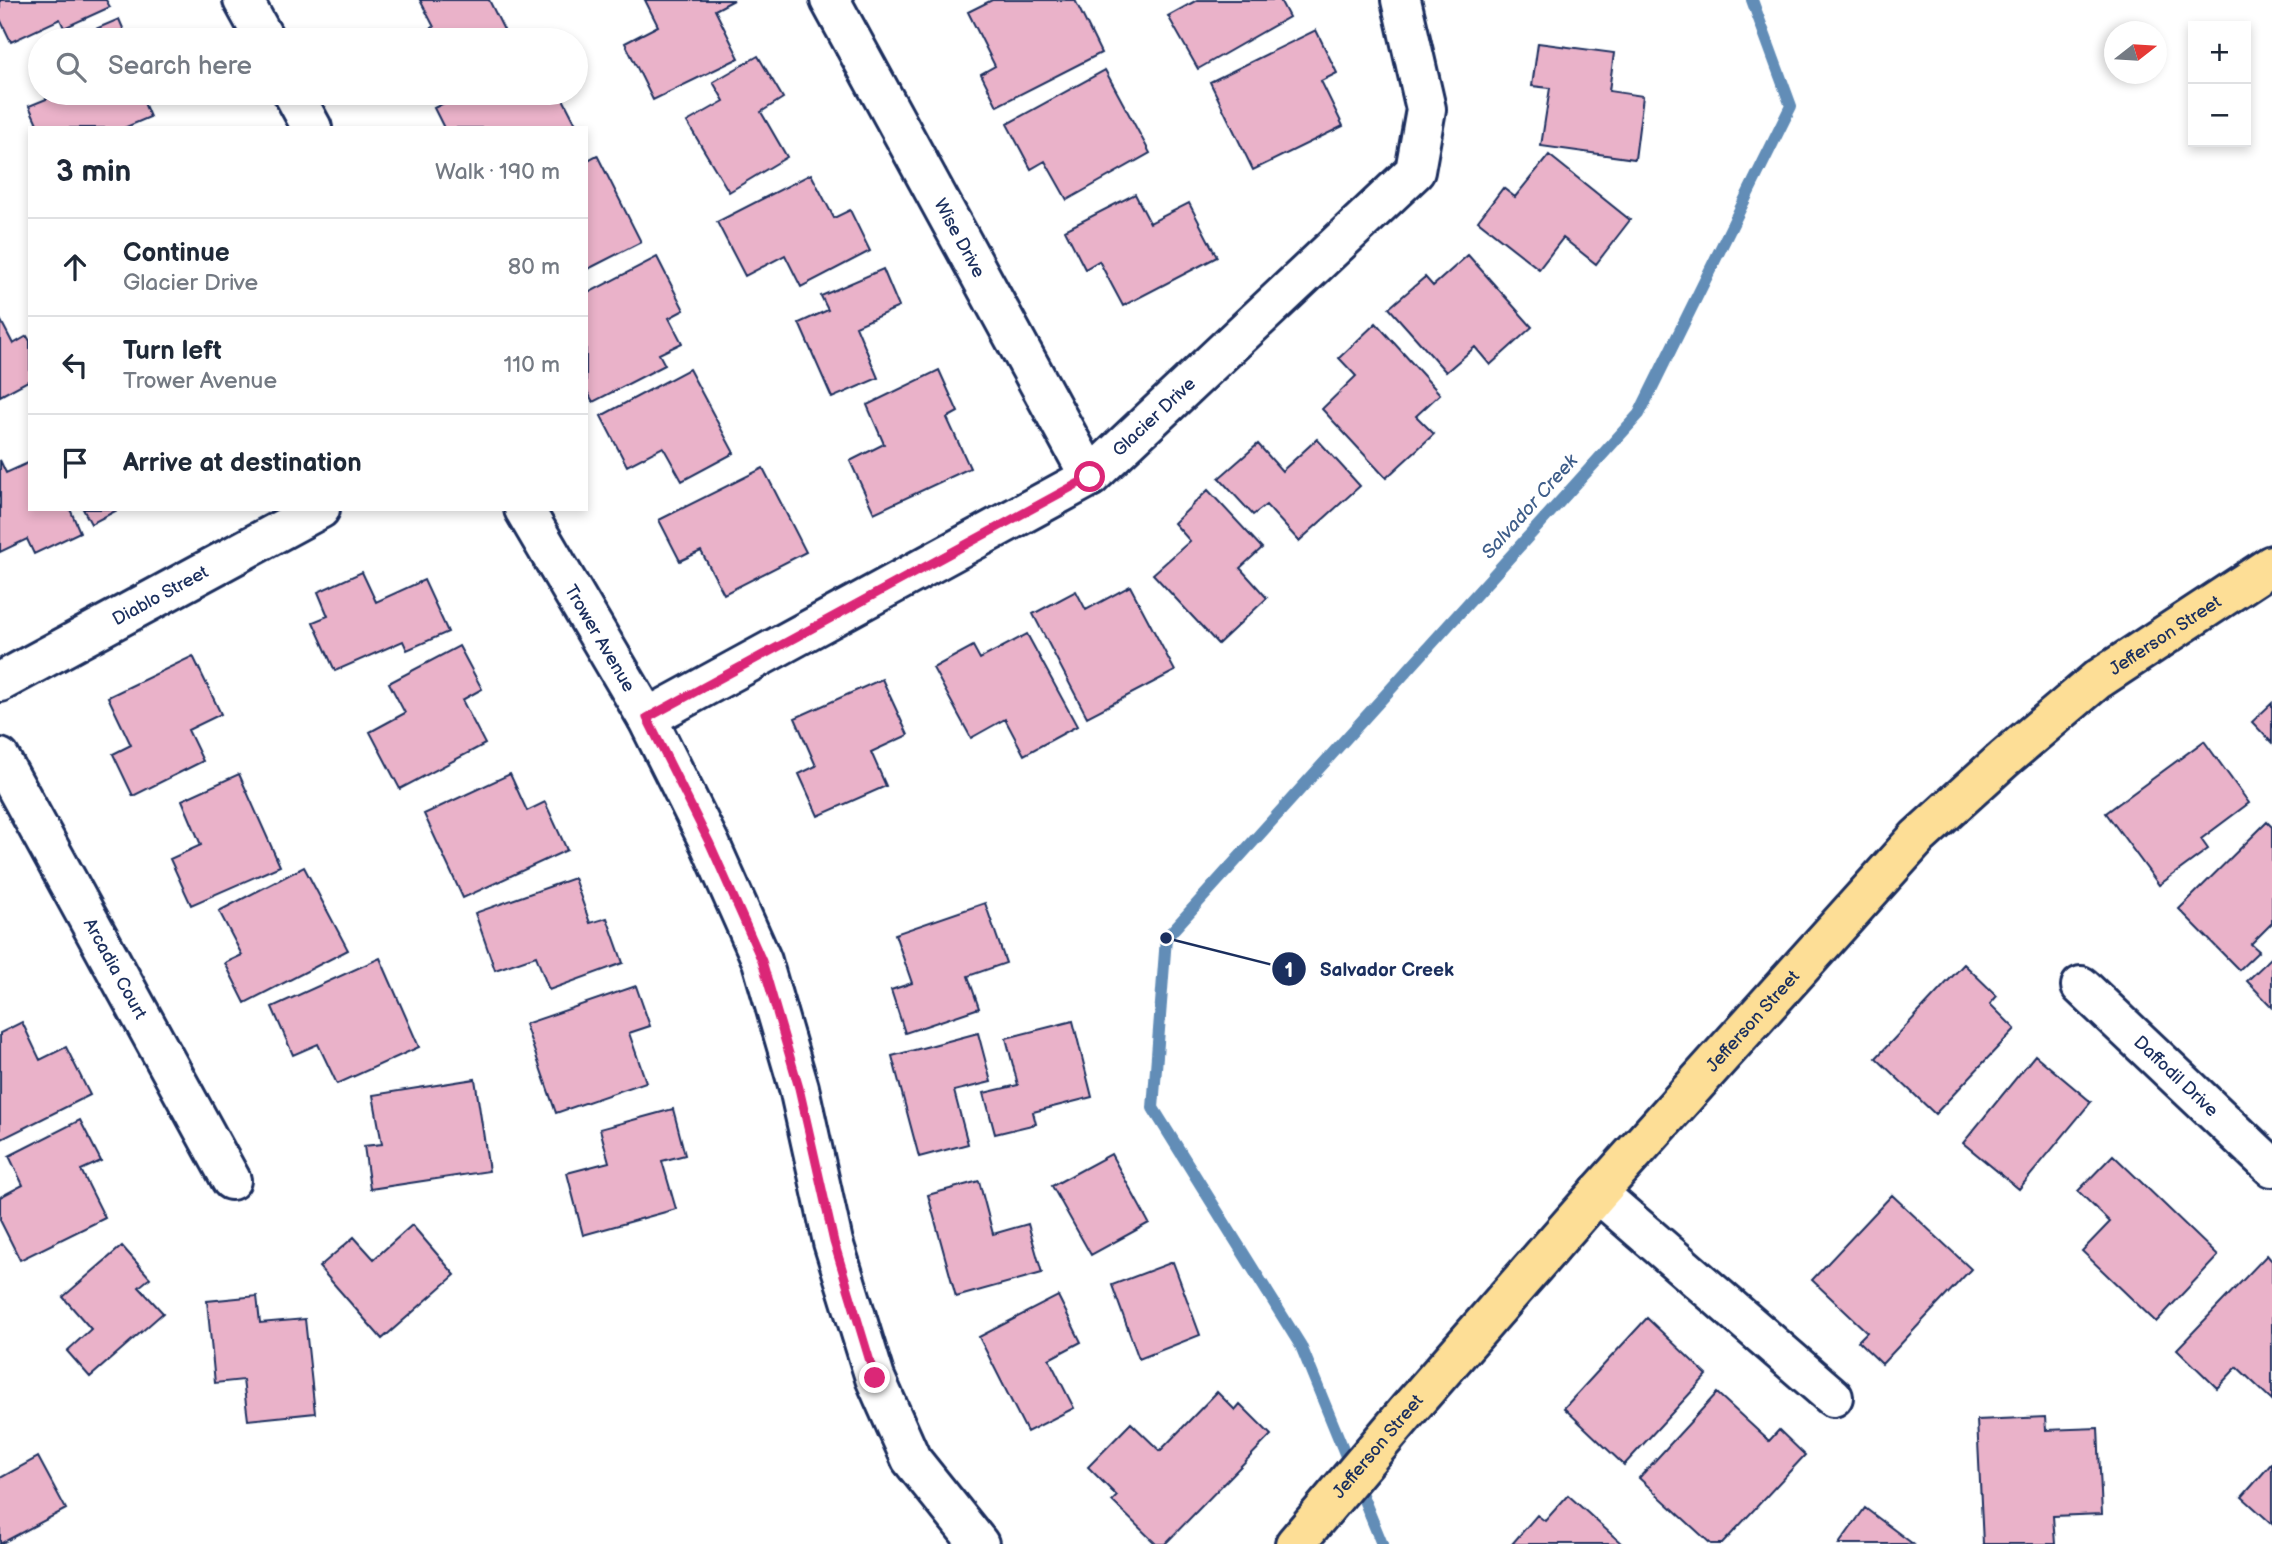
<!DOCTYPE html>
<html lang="en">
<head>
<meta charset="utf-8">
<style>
	body { margin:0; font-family:"Balsamiq Sans",sans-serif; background:#f2f2f3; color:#1f2937 }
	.controls { position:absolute; right:21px; top:21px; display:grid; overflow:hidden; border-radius:0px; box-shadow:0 4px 10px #0003 }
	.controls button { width:63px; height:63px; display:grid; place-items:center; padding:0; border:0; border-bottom:2px solid #e0e1e3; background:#fff; color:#1f2937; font:35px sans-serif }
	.compass { position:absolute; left:2104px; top:21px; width:63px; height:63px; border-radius:50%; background:#fff; box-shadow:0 4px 10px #0003; rotate:73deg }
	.stop { position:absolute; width:21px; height:21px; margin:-16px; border:5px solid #db2777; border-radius:50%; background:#fff }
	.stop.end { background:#db2777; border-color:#fff; box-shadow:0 2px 7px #0008 }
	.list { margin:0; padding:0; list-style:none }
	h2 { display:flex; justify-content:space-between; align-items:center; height:91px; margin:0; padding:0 28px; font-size:30px }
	h2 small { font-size:23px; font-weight:400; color:#747a83 }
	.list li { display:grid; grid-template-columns:46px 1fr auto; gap:21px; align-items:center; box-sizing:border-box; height:98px; padding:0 28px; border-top:2px solid #e0e1e3 }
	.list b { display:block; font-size:26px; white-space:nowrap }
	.list p { margin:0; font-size:23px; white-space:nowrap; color:#747a83 }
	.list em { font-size:23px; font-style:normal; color:#747a83 }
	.icon { flex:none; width:38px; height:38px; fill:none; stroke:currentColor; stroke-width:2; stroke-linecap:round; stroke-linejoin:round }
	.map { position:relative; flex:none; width:2272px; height:1544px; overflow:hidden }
	.search { position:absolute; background:#fff; box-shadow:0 4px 10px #0003; left:28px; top:28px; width:560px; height:77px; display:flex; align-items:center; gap:18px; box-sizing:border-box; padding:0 24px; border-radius:38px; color:#747a83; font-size:26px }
	.panel { position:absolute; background:#fff; box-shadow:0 4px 10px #0003; left:28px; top:126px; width:560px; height:385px; border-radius:0px }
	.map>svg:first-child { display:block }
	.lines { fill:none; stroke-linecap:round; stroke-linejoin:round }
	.stream { stroke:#628db7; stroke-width:12 }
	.building { fill:#eab2c9; stroke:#1b2f5e; stroke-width:2 }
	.minor-casing { stroke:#1b2f5e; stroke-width:44 }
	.major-casing { stroke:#1b2f5e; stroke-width:44 }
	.minor { stroke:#fff; stroke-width:38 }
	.major { stroke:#fdde96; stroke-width:38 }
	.route { stroke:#db2777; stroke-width:9 }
	.labels { text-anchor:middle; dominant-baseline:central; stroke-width:6; stroke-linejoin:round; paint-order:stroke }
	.street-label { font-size:18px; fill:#1b2f5e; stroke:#fff }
	.water-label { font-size:19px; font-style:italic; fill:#3f5e8a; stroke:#fff }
	.leader { fill:none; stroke:#1b2f5e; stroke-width:2.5 }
	.callout-dot { fill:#1b2f5e; stroke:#fff; stroke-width:2.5 }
	.mark-label { font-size:21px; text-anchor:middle; font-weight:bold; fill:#fff }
	.callout-label { font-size:19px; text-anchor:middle; font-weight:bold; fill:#1b2f5e; stroke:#fff; stroke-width:6; stroke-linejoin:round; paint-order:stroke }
</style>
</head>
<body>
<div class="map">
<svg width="2272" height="1544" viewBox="0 0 2272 1544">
	<rect width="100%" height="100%" fill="#fff"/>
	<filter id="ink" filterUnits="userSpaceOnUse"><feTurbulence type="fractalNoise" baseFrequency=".0143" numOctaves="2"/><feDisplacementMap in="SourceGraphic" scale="14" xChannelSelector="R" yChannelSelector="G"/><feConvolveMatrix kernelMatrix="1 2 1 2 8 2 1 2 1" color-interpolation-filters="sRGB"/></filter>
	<g filter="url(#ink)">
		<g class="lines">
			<path class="stream" d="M1382 1544 1301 1346 1153 1108 1166 938 1639 414 1791 106 1752 0"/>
		</g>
		<path class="building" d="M0 0H106L110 7 64 28 60 19 11 42 0 19Z
			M420 0H489L506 34 494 40H408L434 27Z
			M645 0H734L715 10 739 58 653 100 625 43 658 26Z
			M992 0H1075L1101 53 997 106 981 74 995 66 968 12Z
			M1197 0H1280L1289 17 1198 69 1168 16Z
			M119 19 128 40H70Z
			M1316 30 1337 73 1321 81 1343 126 1253 170 1210 82Z
			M1538 43 1614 53 1609 91 1643 96 1635 159 1541 146 1550 88 1532 86Z
			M758 56 783 98 761 112 787 157 729 192 687 122 724 101 713 82Z
			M1105 70 1150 153 1067 200 1045 161 1031 169 1007 124Z
			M61 93H140L150 117 124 128H39L29 106Z
			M464 93H513L517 102 535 93H560L578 128H444L434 108Z
			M597 155 641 242 586 270V161Z
			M1549 155 1630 220 1596 264 1563 238 1539 269 1478 221 1503 188 1515 197Z
			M811 174 834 218 850 210 870 251 801 287 785 255 745 276 717 222Z
			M1135 194 1150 223 1189 203 1217 257 1123 306 1099 261 1085 269 1065 230Z
			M1468 255 1532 327 1490 365 1475 347 1446 372 1389 308 1425 277 1433 286Z
			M657 257 684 310 669 318 682 343 659 354 665 365 593 402 586 389V294Z
			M883 269 899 307 856 326 878 378 832 398 799 323 828 310 821 296Z
			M0 319 13 344 27 336 30 341V380L0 396Z
			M1376 323 1440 394 1416 416 1434 434 1386 478 1322 409 1356 376 1339 358Z
			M689 369 734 453 682 481 663 447 627 466 601 416Z
			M939 370 958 412 947 418 970 468 874 513 850 461 884 444 867 405Z
			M1317 439 1360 486 1299 541 1266 505 1253 515 1219 478 1258 444 1282 471Z
			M0 460 6 473 30 462V509H70L80 532 34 554 27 539 0 552Z
			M763 468 806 552 724 594 701 551 680 561 659 520Z
			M1208 490 1262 548 1240 568 1267 598 1218 644 1153 574 1190 541 1174 523Z
			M83 509H119L91 524Z
			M362 572 376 602 424 580 448 632 407 650 403 641 335 671 313 622 328 616 318 592Z
			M1130 586 1175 671 1087 717 1033 614 1076 591 1086 610Z
			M1027 634 1077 726 1024 755 1005 719 971 738 933 668 973 646 980 659Z
			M459 646 482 689 462 700 485 744 400 789 370 732 405 713 389 683Z
			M193 656 221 714 188 730 203 761 133 796 113 754 131 745 108 697Z
			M882 679 908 735 871 752 886 786 818 816 799 774 816 766 795 718Z
			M2272 703V743L2252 722Z
			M2204 741 2249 803 2201 839 2208 849 2159 885 2106 813Z
			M239 774 280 866 191 905 170 859 201 845 182 800Z
			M510 774 527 811 545 802 567 850 463 898 424 814Z
			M2267 822 2272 827V923L2251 944 2259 951 2239 970 2179 909Z
			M304 867 348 950 245 1003 225 963 242 955 219 911Z
			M574 878 590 923 607 918 623 963 549 990 536 956 495 970 475 913Z
			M985 903 1006 963 968 976 979 1008 905 1033 891 990 912 983 895 934Z
			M2272 957V1007L2247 981Z
			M380 958 419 1047 337 1084 318 1044 293 1055 272 1007Z
			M1964 964 1997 996 1990 1004 2015 1029 1935 1114 1876 1058Z
			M636 986 650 1026 629 1033 646 1082 556 1113 525 1024Z
			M1073 1021 1092 1097 1033 1112 1036 1124 995 1134 984 1093 1018 1085 1006 1038Z
			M22 1022 40 1060 66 1047 90 1095 0 1140V1033Z
			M978 1033 991 1082 954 1091 968 1144 919 1157 892 1056Z
			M2035 1055 2091 1102 2019 1189 1963 1143Z
			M475 1079 489 1171 370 1189 364 1146 382 1144 373 1095Z
			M673 1109 685 1155 662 1161 676 1209 583 1235 567 1173 609 1162 600 1129Z
			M80 1120 101 1161 81 1170 105 1218 20 1260 0 1220V1197L23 1185 9 1156Z
			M1111 1154 1149 1223 1091 1255 1052 1186Z
			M2113 1155 2218 1256 2156 1322 2082 1251 2110 1222 2078 1191Z
			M979 1181 993 1234 1028 1224 1042 1273 956 1297 928 1195Z
			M1892 1195 1971 1269 1882 1364 1858 1341 1867 1332 1812 1280Z
			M412 1225 455 1275 382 1339 319 1267 354 1237 374 1259Z
			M122 1246 150 1278 139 1287 163 1313 90 1377 67 1351 91 1329 63 1297Z
			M2267 1255 2272 1261V1400L2237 1367 2217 1388 2177 1349Z
			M1173 1262 1200 1335 1139 1359 1112 1285Z
			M257 1296 260 1323 305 1319 315 1413 248 1420 243 1380 215 1383 207 1301Z
			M1058 1296 1081 1342 1049 1359 1074 1408 1027 1432 979 1337Z
			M1647 1318 1707 1375 1624 1465 1564 1408Z
			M1217 1392 1235 1410 1240 1404 1271 1435 1165 1544H1156L1112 1501 1117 1496 1088 1467 1131 1423 1160 1451Z
			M1717 1393 1769 1441 1779 1430 1805 1455 1722 1544H1711L1639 1478Z
			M2045 1417 2046 1430 2098 1428 2102 1514 2053 1516 2055 1544H1983L1977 1420Z
			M38 1457 66 1509 0 1544V1478Z
			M2272 1463V1524L2242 1497Z
			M1568 1495 1622 1544H1512L1537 1515 1545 1521Z
			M1865 1508 1913 1544H1839Z"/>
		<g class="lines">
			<defs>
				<g id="minor">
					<path d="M243 0 265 40"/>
					<path id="s1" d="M830 0 1090 477"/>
					<path d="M293 93 312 128"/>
					<path id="s2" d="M524 509 647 718 710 844 762 961 799 1088 833 1242 875 1378 911 1459 979 1544"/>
					<path id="s3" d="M0 682 320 509"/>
					<path id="s4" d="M647 718 1090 477 1415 171 1426 109 1401 0"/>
					<path id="s5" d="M0 758 231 1180"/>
					<path id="s6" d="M2081 986 2272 1167"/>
					<path d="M1598 1193 1833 1397"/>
				</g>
				<g id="major">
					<path id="s7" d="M1295 1544 1409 1409 1598 1193 1918 837 2004 759 2097 680 2272 565"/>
				</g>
			</defs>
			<use href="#minor" class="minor-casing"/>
			<use href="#major" class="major-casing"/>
			<use href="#minor" class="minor"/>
			<use href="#major" class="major"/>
		</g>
	</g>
	<g class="lines" filter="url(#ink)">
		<path class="route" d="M875 1378 834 1242 799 1088 762 961 710 844 647 718 1090 477"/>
	</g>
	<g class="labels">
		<g class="street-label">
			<text stroke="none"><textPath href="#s1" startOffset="271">Wise Drive</textPath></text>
			<text stroke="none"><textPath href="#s4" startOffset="592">Glacier Drive</textPath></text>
			<text stroke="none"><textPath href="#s3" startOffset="182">Diablo Street</textPath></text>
			<text stroke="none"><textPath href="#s7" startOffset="1262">Jefferson Street</textPath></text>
			<text stroke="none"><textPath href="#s2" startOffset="150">Trower Avenue</textPath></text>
			<text stroke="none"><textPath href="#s5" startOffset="240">Arcadia Court</textPath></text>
			<text stroke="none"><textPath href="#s7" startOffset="695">Jefferson Street</textPath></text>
			<text stroke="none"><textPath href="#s6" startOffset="131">Daffodil Drive</textPath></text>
			<text stroke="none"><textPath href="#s7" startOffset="128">Jefferson Street</textPath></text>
		</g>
		<g class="water-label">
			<text transform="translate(1530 507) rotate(-48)">Salvador Creek</text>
		</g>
	</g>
	<path class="leader" d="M1166 938L1289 969"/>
	<g class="callout-dot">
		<circle cx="1166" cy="938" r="7"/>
		<circle cx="1289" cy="969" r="18"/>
	</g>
	<g class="mark-label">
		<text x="1289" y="977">1</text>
	</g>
	<g class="callout-label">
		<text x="1387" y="976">Salvador Creek</text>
	</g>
</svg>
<div class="controls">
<button>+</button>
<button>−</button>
</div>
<svg class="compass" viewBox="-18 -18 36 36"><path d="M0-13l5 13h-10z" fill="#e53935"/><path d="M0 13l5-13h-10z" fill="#747a83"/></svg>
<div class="stop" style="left:1090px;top:477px"></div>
<div class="stop end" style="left:875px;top:1378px"></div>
<div class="search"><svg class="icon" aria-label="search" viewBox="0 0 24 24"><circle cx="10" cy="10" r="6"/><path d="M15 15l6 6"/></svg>Search here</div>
<section class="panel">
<h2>3 min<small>Walk · 190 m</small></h2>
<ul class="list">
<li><svg class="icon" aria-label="ahead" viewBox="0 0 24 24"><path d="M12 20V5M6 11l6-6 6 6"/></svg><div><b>Continue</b><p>Glacier Drive</p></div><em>80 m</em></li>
<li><svg class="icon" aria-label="left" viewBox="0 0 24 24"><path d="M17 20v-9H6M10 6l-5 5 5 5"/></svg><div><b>Turn left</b><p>Trower Avenue</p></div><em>110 m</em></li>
<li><svg class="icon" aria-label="arrive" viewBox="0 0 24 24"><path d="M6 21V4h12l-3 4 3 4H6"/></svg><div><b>Arrive at destination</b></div></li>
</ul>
</section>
</div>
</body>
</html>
